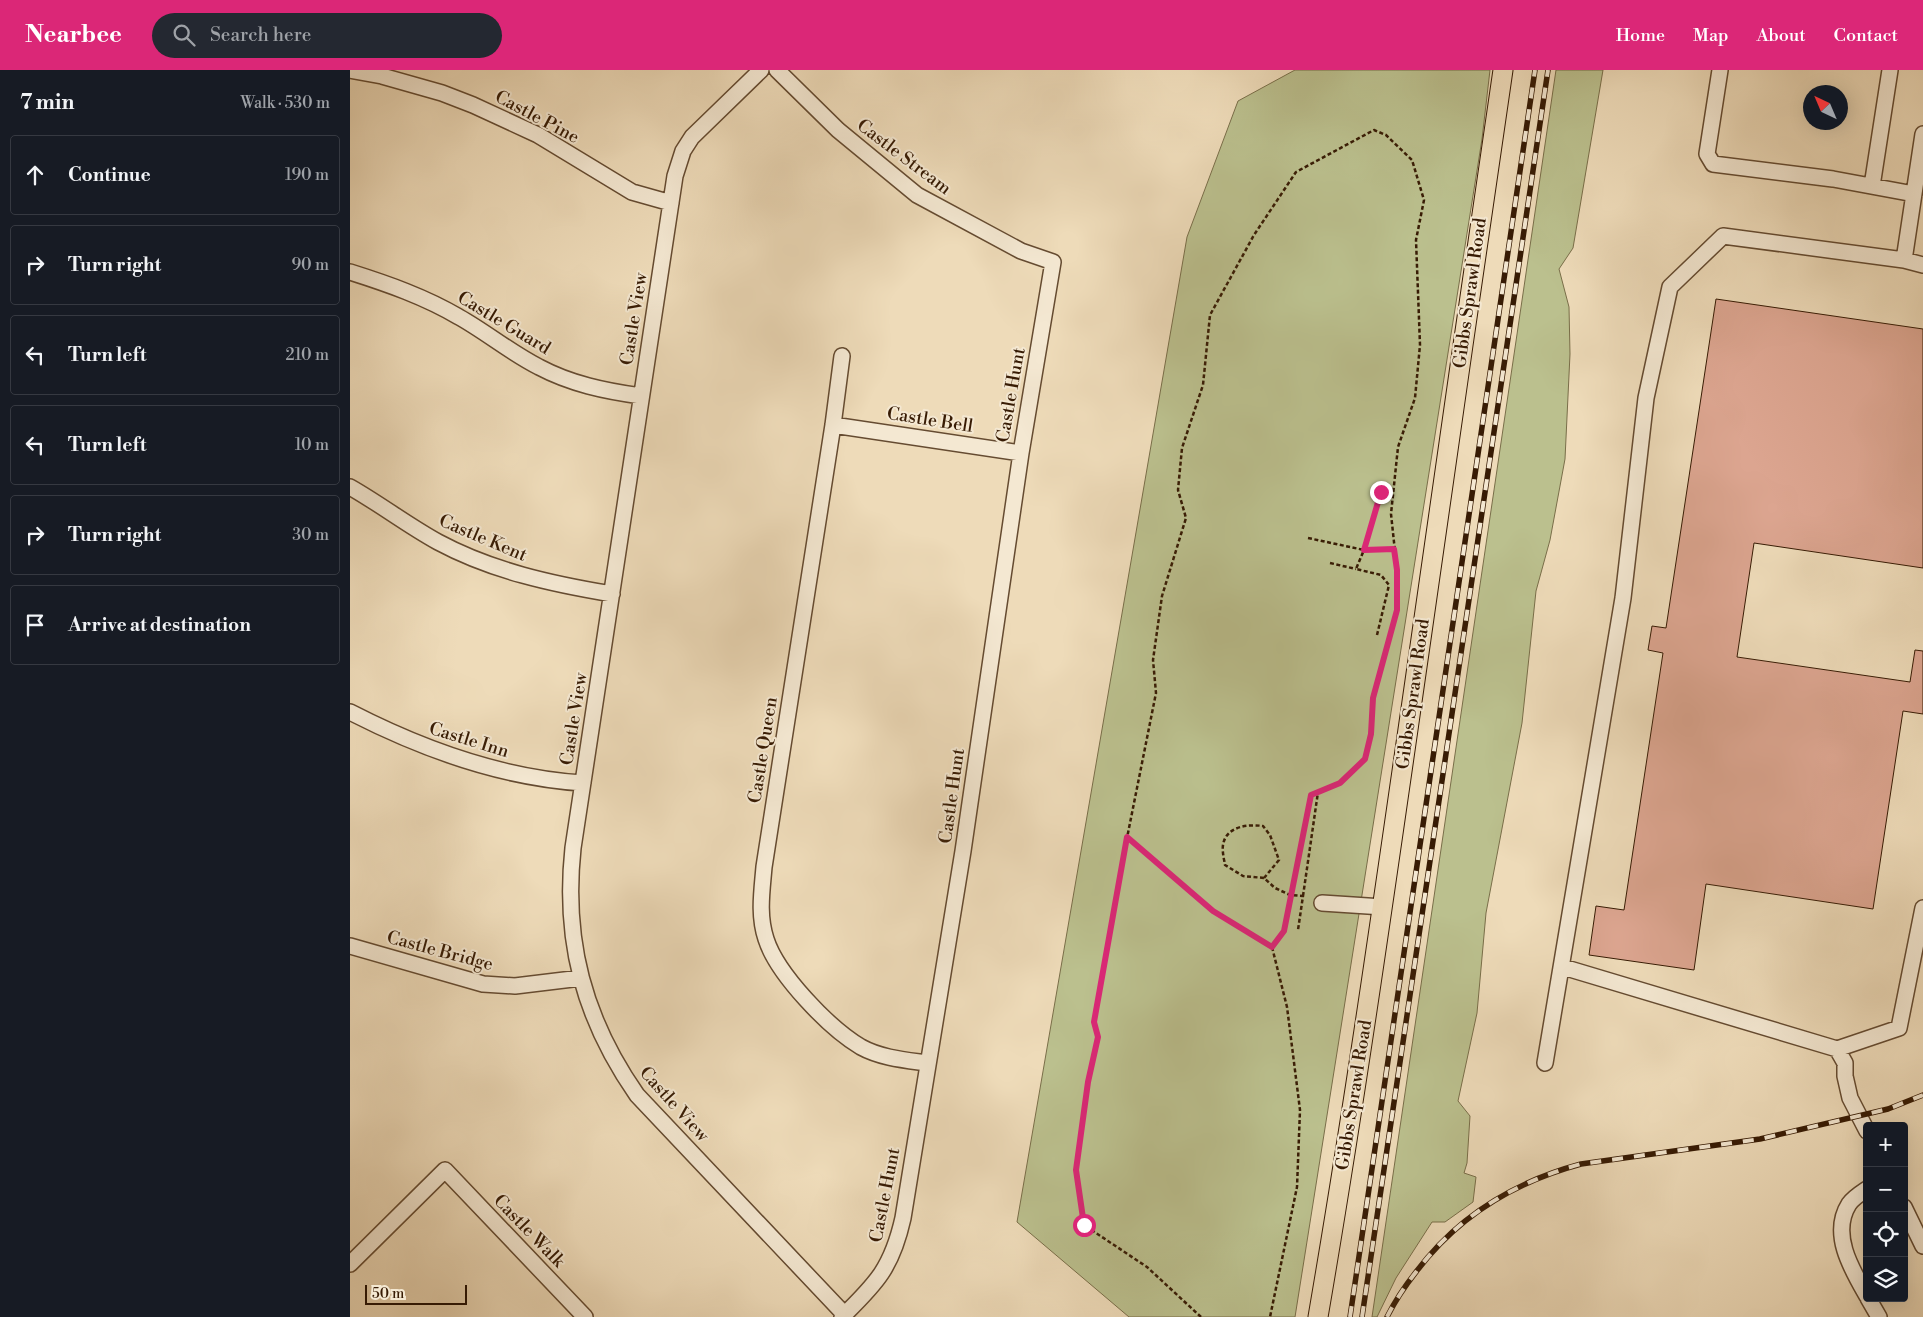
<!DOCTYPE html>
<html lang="en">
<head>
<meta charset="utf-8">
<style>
	body { margin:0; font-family:"Libre Bodoni",serif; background:#242831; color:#f1f3f6 }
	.controls { position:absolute; right:15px; bottom:15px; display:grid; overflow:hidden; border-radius:5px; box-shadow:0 5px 20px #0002 }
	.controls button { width:45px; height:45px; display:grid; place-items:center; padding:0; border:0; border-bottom:1px solid #363941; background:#171b24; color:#f1f3f6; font:25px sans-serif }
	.compass { position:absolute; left:1453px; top:15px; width:45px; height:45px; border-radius:50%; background:#171b24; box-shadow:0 5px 20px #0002; rotate:316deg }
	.scale { position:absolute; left:15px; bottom:12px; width:102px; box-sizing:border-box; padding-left:5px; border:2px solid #371b04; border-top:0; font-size:14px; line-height:18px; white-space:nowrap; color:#371b04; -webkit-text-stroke:4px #f4e8d2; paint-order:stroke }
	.stop { position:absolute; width:15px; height:15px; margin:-11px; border:4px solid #db2777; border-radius:50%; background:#fff }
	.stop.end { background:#db2777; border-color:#fff; box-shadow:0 1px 5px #0008 }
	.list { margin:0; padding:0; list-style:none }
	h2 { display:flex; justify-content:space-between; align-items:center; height:65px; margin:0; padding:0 20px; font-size:21px }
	h2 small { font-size:16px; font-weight:400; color:#9ea1a6 }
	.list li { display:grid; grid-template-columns:32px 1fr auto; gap:15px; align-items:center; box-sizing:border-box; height:80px; margin:0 10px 10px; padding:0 10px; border:1px solid #363941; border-radius:5px }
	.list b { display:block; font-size:19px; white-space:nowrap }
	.list em { font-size:16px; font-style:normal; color:#9ea1a6 }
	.icon { flex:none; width:28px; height:28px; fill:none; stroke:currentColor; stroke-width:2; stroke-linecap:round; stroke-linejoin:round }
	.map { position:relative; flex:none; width:1573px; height:1247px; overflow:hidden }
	header { display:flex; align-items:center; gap:30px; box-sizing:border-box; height:70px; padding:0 25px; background:#db2777; color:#fff }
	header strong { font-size:24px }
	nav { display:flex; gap:28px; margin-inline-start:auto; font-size:18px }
	.search { width:350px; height:45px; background:#242831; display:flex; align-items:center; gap:12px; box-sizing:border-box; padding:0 18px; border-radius:28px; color:#9ea1a6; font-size:19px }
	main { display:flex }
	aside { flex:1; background:#171b24 }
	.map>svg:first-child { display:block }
	.green { fill:#bbc08e; stroke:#796e49 }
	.building { fill:#dca590; stroke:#371b04 }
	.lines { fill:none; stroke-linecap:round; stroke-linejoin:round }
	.minor-casing { stroke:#654b31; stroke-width:18 }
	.major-casing { stroke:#371b04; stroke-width:21 }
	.path { stroke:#371b04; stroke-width:2.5; stroke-dasharray:4 2.5; stroke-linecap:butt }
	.minor { stroke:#f4e8d2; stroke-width:15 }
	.major { stroke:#eedbb9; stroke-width:19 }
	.rail-casing { stroke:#371b04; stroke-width:5.5 }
	.rail { stroke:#f4e8d2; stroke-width:4; stroke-dasharray:11; stroke-linecap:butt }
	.route { stroke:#db2777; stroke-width:6 }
	.labels { text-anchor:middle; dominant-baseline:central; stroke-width:4; stroke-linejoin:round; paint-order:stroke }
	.street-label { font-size:18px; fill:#371b04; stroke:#f4e8d2 }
</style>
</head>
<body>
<header>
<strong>Nearbee</strong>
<div class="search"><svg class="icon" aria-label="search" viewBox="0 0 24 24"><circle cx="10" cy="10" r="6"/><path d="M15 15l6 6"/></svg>Search here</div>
<nav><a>Home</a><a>Map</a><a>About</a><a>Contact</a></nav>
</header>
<main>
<aside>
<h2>7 min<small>Walk · 530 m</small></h2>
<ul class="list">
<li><svg class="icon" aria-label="ahead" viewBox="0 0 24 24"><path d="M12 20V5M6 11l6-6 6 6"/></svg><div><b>Continue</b></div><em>190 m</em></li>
<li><svg class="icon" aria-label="right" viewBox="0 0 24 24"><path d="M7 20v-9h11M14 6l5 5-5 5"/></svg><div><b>Turn right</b></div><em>90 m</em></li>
<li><svg class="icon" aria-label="left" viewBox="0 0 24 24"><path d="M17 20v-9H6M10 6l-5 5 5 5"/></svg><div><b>Turn left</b></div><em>210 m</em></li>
<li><svg class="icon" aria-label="left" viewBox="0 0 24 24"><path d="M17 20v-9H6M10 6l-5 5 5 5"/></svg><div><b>Turn left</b></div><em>10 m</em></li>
<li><svg class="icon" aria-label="right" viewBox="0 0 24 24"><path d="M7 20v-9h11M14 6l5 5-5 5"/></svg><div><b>Turn right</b></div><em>30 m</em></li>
<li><svg class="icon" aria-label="arrive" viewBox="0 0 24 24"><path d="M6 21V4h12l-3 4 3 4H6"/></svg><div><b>Arrive at destination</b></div></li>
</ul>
</aside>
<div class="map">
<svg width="1573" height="1247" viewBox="0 0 1573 1247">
	<rect width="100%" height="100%" fill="#eedbb9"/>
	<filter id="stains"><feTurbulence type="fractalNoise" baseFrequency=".004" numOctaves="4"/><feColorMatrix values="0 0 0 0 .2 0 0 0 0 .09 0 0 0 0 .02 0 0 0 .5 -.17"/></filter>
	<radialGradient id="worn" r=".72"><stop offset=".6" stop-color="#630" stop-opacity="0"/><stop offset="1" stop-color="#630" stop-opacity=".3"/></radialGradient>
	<path class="green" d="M945 0H1140L1132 69 945 1247H779L667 1152 837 167 888 31Z
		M1206 0H1253L1223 178 1209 199 1219 237 1220 284 1215 389 1200 470 1186 521 1172 653 1136 843 1127 943 1108 1031 1120 1046 1117 1093 1114 1103 1126 1107 1123 1132 1095 1152H1082L1046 1208 1027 1247H1022Z"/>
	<path class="building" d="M1366 229 1573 259V498L1404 473 1387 587 1560 612 1565 580 1573 581V644L1553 641 1523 839 1356 814 1344 900 1239 885 1246 836 1274 840 1313 583 1298 580 1302 556 1316 558Z"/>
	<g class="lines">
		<defs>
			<path id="minor" d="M0 0 32 6 92 23 123 35 188 65 282 122 321 133
				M411 0 342 67 333 81 325 106 223 778C213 871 234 949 287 1025L495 1245
				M427 0 488 60 567 125 671 181 703 192 671 383 613 781 553 1148C542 1197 527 1213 492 1247
				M1370 0 1357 84 1363 94 1483 109 1564 124
				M1522 116 1540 0
				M1554 190 1573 64
				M0 202C38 214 75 227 109 247 136 262 161 283 189 297 221 314 255 321 291 326
				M492 286 483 355 414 797C412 821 408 845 416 869 427 904 479 958 511 977 531 988 555 990 577 993
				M483 355 671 383
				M0 417C30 434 57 455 88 472 142 501 202 514 262 524
				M0 642C72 679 151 708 233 713
				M972 833 1033 837
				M0 876 133 914 165 916 231 908
				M1213 897 1487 979 1549 958 1573 838
				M1487 979 1495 993V1006L1500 1028 1517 1061
				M1195 993 1273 528 1296 328 1320 217 1373 166 1554 190 1573 195
				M1517 1119C1511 1123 1503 1128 1499 1134 1480 1164 1502 1200 1517 1226
				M1554 1137 1573 1176
				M0 1194 95 1100 235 1247
				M1518 1228 1529 1247"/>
			<path id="major" d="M968 1247C1006 1026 1037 805 1069 583 1096 389 1125 194 1153 0"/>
		</defs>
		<use href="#minor" class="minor-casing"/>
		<use href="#major" class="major-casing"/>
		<path class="path" d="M958 468 1014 480 1044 479
			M980 493 1006 499
			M1027 565 1039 515 1031 505 1006 499 1014 480 1031 422
			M777 767 863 841 922 877
			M914 808 929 790 920 765 913 756C898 754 876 756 873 775 872 781 874 789 875 795L893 806 914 808 925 818 940 825 953 826 948 860
			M953 826 968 722
			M851 1247 797 1197 734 1155 726 1100 738 1012 748 967 744 951 774 783 806 623 803 590 812 526 836 448 828 420 832 378 853 315 860 245 904 165 946 102 1024 60 1036 65 1062 90 1074 130 1066 170 1070 275 1065 328 1048 377 1041 444 1047 500V540L1023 628 1021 664 1015 689 990 713 961 725 934 861 922 877 937 937 950 1040 947 1117 920 1247"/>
		<use href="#minor" class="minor"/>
		<use href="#major" class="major"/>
		<defs>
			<path id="rail" d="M1000 1247 1185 0
				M1012 1247 1198 0
				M1037 1247C1045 1231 1055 1216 1066 1202 1107 1147 1164 1112 1231 1094L1410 1069 1538 1039 1573 1025"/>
		</defs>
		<use href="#rail" class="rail-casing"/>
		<use href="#rail" class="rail"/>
	</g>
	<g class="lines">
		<path class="route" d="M734 1155 726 1100 738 1012 748 967 744 952 777 767 863 841 922 877 934 861 961 725 990 713 1015 689 1021 664 1023 628 1047 540V500L1044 479 1014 480 1031 422"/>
	</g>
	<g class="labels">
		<g class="street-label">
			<text transform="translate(187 47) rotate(28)">Castle Pine</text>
			<text transform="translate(554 87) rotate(37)">Castle Stream</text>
			<text transform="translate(1120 223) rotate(-82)">Gibbs Sprawl Road</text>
			<text transform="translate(284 249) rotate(-81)">Castle View</text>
			<text transform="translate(154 253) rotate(31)">Castle Guard</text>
			<text transform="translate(661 325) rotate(-80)">Castle Hunt</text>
			<text transform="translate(580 350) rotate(9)">Castle Bell</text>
			<text transform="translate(133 468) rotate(23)">Castle Kent</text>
			<text transform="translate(1063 624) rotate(-82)">Gibbs Sprawl Road</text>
			<text transform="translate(224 649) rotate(-81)">Castle View</text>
			<text transform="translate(119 670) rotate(17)">Castle Inn</text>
			<text transform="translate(413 680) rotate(-81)">Castle Queen</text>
			<text transform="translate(602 726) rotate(-82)">Castle Hunt</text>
			<text transform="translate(90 881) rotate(15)">Castle Bridge</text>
			<text transform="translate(1004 1025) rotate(-81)">Gibbs Sprawl Road</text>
			<text transform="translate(324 1034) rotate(48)">Castle View</text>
			<text transform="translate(535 1125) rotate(-79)">Castle Hunt</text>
			<text transform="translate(179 1161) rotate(46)">Castle Walk</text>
		</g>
	</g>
	<rect width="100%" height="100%" filter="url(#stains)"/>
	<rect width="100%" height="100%" fill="url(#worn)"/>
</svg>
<div class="controls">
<button>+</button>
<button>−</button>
<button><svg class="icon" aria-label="locate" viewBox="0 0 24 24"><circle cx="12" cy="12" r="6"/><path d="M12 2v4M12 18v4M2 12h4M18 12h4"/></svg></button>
<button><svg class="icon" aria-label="layers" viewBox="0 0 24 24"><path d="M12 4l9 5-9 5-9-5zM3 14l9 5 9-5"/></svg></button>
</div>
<svg class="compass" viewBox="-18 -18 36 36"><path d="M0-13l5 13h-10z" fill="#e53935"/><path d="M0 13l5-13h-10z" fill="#9ea1a6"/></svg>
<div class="scale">50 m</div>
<div class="stop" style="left:734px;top:1155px"></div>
<div class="stop end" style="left:1031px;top:422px"></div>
</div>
</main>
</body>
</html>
